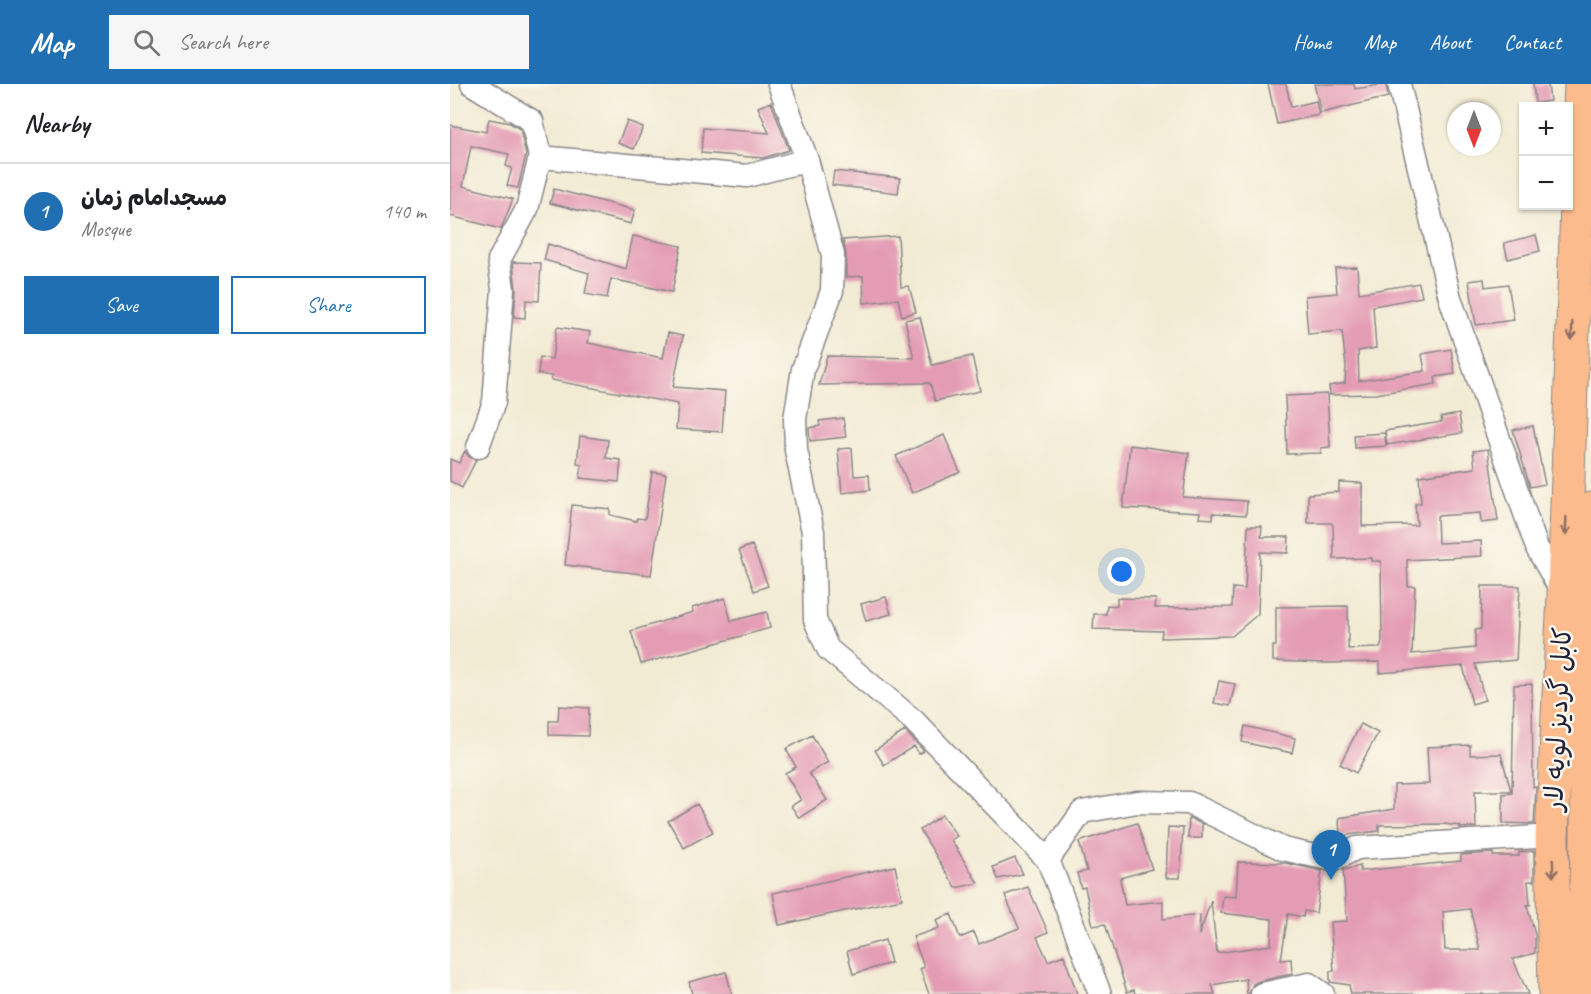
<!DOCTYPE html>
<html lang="en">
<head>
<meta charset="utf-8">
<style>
	body { margin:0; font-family:Caveat,"Playpen Sans Arabic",sans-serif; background:#f6f6f6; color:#202124 }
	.controls { position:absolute; right:18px; top:18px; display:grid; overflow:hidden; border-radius:0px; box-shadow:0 2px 4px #0004 }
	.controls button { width:54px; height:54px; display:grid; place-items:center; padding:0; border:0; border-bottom:2px solid #e0e0e0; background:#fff; color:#202124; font:30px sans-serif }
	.compass { position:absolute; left:997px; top:18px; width:54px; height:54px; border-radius:50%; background:#fff; box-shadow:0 2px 4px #0004; rotate:180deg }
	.you { position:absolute; left:672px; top:488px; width:21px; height:21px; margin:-15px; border:4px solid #fff; border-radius:50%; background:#1a73e8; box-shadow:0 0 0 9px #1a73e833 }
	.badge { display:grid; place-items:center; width:39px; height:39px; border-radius:50%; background:#1f6fb2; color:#fff; font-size:20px; font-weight:700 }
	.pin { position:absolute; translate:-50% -50px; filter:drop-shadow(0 2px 3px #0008) }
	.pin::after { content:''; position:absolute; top:32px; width:21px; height:18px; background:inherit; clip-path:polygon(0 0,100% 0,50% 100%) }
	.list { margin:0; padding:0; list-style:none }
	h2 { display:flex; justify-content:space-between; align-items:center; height:78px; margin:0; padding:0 24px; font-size:26px }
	h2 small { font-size:20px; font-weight:400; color:#757577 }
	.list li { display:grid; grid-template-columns:39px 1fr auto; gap:18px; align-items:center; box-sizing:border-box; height:96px; padding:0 24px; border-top:2px solid #e0e0e0 }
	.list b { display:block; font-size:22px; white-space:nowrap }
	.list p { margin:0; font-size:20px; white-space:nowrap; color:#757577 }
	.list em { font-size:20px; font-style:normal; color:#757577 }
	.actions { display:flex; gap:12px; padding:18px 24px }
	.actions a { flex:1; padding:14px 0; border:2px solid #1f6fb2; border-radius:0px; text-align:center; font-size:21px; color:#1f6fb2 }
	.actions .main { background:#1f6fb2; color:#fff }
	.icon { flex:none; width:33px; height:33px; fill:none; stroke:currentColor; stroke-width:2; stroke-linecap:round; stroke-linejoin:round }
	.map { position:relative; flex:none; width:1141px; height:910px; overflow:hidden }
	header { display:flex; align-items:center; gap:36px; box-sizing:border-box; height:84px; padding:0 30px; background:#1f6fb2; color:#fff }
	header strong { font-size:28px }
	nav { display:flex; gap:33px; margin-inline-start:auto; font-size:21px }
	.search { width:420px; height:54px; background:#f6f6f6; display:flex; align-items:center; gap:15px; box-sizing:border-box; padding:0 21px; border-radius:0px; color:#757577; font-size:22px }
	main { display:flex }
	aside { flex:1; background:#fff }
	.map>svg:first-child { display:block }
	.building { fill:#e49cb5; fill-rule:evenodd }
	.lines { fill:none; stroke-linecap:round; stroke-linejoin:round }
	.minor-casing { stroke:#8a8688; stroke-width:25 }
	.highway-casing { stroke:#8a8688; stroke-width:35 }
	.minor { stroke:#fff; stroke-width:22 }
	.highway { stroke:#fbbb8d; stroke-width:33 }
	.oneway { stroke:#8e6e64 }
	.labels { text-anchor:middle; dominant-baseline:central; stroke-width:5; stroke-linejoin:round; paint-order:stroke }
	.street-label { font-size:26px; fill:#22223b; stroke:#fbf7ec }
</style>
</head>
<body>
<header>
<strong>Map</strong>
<div class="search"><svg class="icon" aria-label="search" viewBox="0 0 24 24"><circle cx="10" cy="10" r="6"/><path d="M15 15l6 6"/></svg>Search here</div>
<nav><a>Home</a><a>Map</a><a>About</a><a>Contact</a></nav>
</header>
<main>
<aside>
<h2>Nearby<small></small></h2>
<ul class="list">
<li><span class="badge">1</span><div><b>مسجدامام زمان</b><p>Mosque</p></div><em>140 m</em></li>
</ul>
<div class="actions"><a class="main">Save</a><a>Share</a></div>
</aside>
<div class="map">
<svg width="1141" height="910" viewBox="0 0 1141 910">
	<rect width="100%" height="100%" fill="#fbf7ec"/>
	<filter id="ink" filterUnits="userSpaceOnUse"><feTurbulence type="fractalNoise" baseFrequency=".0167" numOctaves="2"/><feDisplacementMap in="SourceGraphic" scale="12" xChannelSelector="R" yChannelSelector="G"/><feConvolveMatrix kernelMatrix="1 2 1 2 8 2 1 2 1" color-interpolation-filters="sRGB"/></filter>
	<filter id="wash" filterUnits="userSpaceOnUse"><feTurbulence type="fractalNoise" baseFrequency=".008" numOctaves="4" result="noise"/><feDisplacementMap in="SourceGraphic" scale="24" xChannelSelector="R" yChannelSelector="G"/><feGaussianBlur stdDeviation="1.35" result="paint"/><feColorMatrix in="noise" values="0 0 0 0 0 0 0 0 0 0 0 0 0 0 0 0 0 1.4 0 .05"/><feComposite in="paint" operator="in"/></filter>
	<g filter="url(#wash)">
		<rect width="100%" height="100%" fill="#f2ebd4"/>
		<g id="blocks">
			<path class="building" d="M818 0H836L841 23 866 17 869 31 827 40Z
				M864 0H904L905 5 936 0 938 13 871 29Z
				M1083 0H1098L1100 17 1085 19Z
				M321 18 339 66 313 74 251 69 253 44 319 49 308 23Z
				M39 35 60 39 70 45 76 71 68 104 57 102 62 84 56 82 59 70 21 62 13 102 63 115 51 145 0 132V41L36 48Z
				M177 37 193 43 184 65 168 59Z
				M384 87 450 94 448 109 382 101Z
				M104 105 185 126 181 140 100 119Z
				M1086 151 1090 167 1058 175 1054 159Z
				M183 152 231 162 222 208 161 195 157 214 135 210 139 189 94 176 98 160 176 185Z
				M448 152 451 203 459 202 466 228 452 232 448 215 414 219 413 192 396 193V171L393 156Z
				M63 178 91 179 89 217 76 216 75 234 64 233 66 206Z
				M907 183 909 209 969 199 972 213 923 222 926 264 908 267 909 297 975 287 972 270 1001 265 1005 290 985 293 986 300 926 310 880 311 879 302 895 299 896 282 892 247 858 250 855 212 887 209 885 184Z
				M1034 195 1035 203 1058 200 1064 236 1026 241 1019 197Z
				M470 233 482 281 522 272 530 307 485 317 480 299 369 301 377 272 464 274 455 236Z
				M107 243 140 248 138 259 213 274 218 249 233 252 223 303 275 307 272 348 226 345 228 320 101 296 102 292 88 290 90 273 102 275Z
				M877 310 880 363 871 364V369L837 370 835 312Z
				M1009 330 1012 349 937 361 935 347 992 338 991 333Z
				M393 334 396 353 360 357 359 344 370 342 369 337Z
				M1083 342 1095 400 1080 403 1063 346Z
				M935 349 936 362 905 364 904 351Z
				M494 351 510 388 462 409 446 372Z
				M130 352 158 356 156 374 171 376 169 398 130 394 132 381 127 380Z
				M680 361 739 369 733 413 797 417 796 431 763 429V435L749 434 750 428 673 424Z
				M402 364 404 392 419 391 420 406 392 409 388 365Z
				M1038 365 1048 437 1031 439 1030 429 987 432 988 459 1031 457 1032 472 957 476 958 502H965L962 570 1025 564V546L1031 545 1032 502H1070L1066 576 1025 580 1035 616 1022 620 1013 582 930 589V578L876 579 823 577V562H826V523L898 522V565L930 564 932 557 931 477H922V474L884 475 883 441 881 439H858V410L889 408V398L912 399V442L967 441 965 420 971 419 969 392 1025 384 1023 367Z
				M15 367 18 372 26 376 12 404 0 397V375L9 379Z
				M202 388 216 390 201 491 115 481 122 421 160 425V431L186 437 187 434 195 435Z
				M798 442H812L811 453H839L838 469 810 468 808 530 782 552 711 554 712 547 643 545 644 530H656L657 521 667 522V514L706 515 705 524 782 523 783 504 795 505Z
				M302 461 318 502 304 507 289 466Z
				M436 513 441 530 416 537 411 520Z
				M275 514 281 537 317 528 320 544 191 580 181 547 243 528 242 524Z
				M769 597 785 600 780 622 764 619Z
				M1082 600 1083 703H1086L1084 740 1053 739V710L1062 709 1064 601Z
				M109 622 139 624 138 652 99 651V637H108Z
				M911 640 928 649 906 689 890 680Z
				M795 642 845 654 842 669 792 658Z
				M455 647 474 667 469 670 464 662 434 681 425 666Z
				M362 651 378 678 359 689 377 716 349 734 341 722 351 716 335 689 346 683 336 665Z
				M1020 661V671L1051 670 1061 707H1025L1026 743 1010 744V742L994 740 929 741V747L890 752 889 734 944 725V701L979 700 977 663Z
				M247 720 263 748 234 764 218 737Z
				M492 731 507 752 501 756 528 799 506 804 470 746Z
				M739 734 752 740V754H738Z
				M687 739 702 785 670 794 675 821 713 817V835L750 831 749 851 761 817 767 869 821 861 822 835 771 829 773 812 786 813 788 778 836 779 872 787 866 829 854 827 853 833 838 830 831 876 841 875 842 890 809 897 803 900 799 910H797L796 895 762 901 765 910H685L684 906 677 908 655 840 643 842 635 803 631 804 627 789 637 787 629 758Z
				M718 743 733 744 730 794H716Z
				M1084 767V797H1078L1080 821H1077L1085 851V869L1063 875 1078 910H901L899 901 880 898V887H884L880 838 897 837 893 786 910 782V787L1011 777V771L1043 769V772H1069V768ZM1020 825 1030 866H995L993 828Z
				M565 774 573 790 548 795 543 783Z
				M445 782 452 815 329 841 323 809Z
				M578 803 598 848 587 853 598 877 614 871 627 910H479L470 885 474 883 463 853 489 844 486 836 501 830 510 854 524 848 529 860 569 844 555 811Z
				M435 856 441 879 403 890 397 867Z
				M276 888 282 910H242L239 898Z"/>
		</g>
	</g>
	<g filter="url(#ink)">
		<use href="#blocks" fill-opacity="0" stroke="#8a8688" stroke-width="1.5"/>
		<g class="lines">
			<defs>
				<path id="minor" d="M22 0 82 37 90 73 77 125 49 176 53 205 44 318 28 363
					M329 0 357 76 383 171 382 207 353 285 345 335 346 366 363 448 365 536 378 565 463 636 598 776 650 910
					M949 0 1000 214 1087 464 1113 510
					M90 73 297 92 357 76
					M598 776 632 728 687 718 739 719 833 765 883 776 907 764 1102 752
					M812 910 859 900 873 910"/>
				<path id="highway" d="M1105 910 1102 752 1114 512 1131 0
					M1135 910 1141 425"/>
			</defs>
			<use href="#minor" class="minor-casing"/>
			<use href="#highway" class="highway-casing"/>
			<use href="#minor" class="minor"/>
			<use href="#highway" class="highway"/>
		</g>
		<defs><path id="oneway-shaft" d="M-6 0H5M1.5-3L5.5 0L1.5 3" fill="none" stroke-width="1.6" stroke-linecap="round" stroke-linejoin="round" transform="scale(1.5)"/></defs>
		<g class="oneway">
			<use href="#oneway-shaft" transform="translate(1122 247) rotate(92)"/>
			<use href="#oneway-shaft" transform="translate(1116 442) rotate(92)"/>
			<use href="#oneway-shaft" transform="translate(1103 784) rotate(89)"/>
		</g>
	</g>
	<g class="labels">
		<g class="street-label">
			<text transform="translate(1108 635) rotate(-87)">کابل گردیز لویه لار</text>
		</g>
	</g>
</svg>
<div class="controls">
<button>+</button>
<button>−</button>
</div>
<svg class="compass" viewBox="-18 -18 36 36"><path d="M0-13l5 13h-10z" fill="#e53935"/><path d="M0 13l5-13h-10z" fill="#757577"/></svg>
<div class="you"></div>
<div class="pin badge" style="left:881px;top:796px">1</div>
</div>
</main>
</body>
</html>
